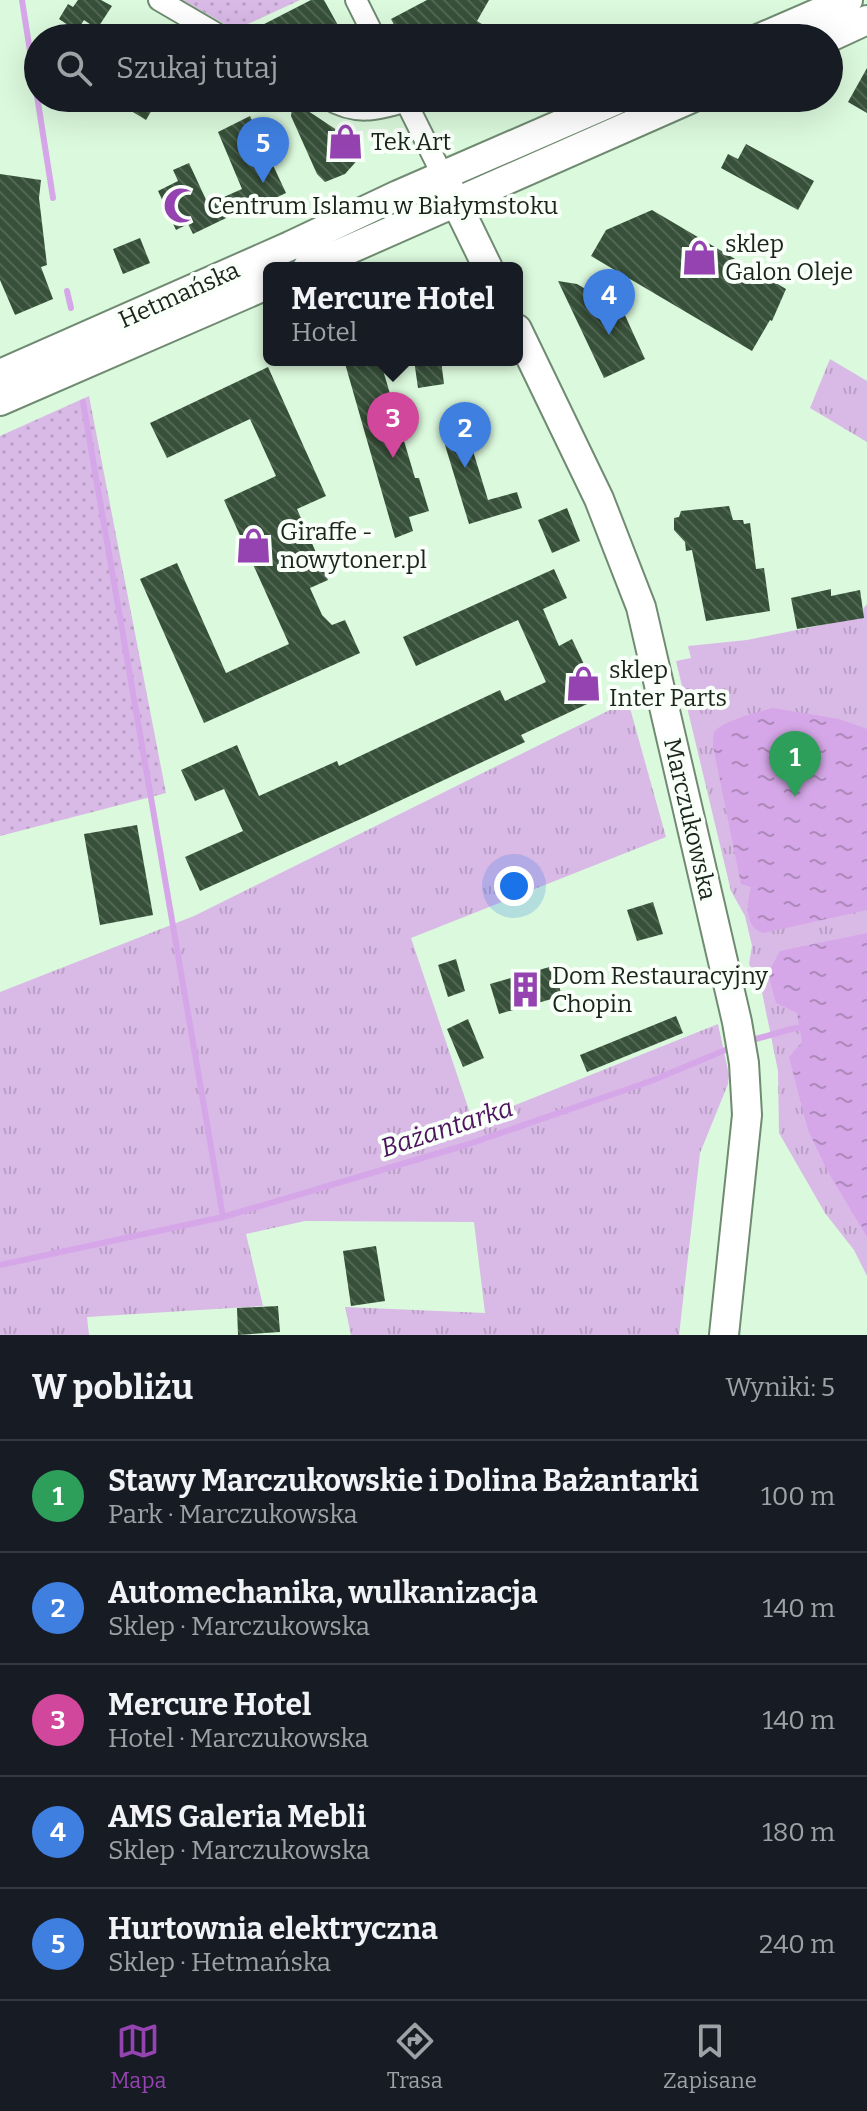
<!DOCTYPE html>
<html lang="pl">
<head>
<meta charset="utf-8">
<style>
	body { margin:0; font-family:Bitter,serif; background:#242831; color:#f1f3f6 }
	.you { position:absolute; left:514px; top:886px; width:28px; height:28px; margin:-20px; border:6px solid #fff; border-radius:50%; background:#1a73e8; box-shadow:0 0 0 12px #1a73e833 }
	.badge { display:grid; place-items:center; width:52px; height:52px; border-radius:50%; background:#9543b1; color:#fff; font-size:26px; font-weight:700 }
	.pin { position:absolute; translate:-50% -66px; filter:drop-shadow(0 2px 4px #0008) }
	.pin::after { content:''; position:absolute; top:42px; width:28px; height:24px; background:inherit; clip-path:polygon(0 0,100% 0,50% 100%) }
	.popup { position:absolute; left:263px; top:262px; width:260px; height:104px; box-sizing:border-box; display:grid; place-content:center; border-radius:12px; background:#171b24; filter:drop-shadow(0 2px 6px #0005); font-size:26px; white-space:nowrap; color:#9ea1a6 }
	.popup b { font-size:30px; color:#f1f3f6 }
	.popup::after { content:''; position:absolute; left:50%; top:100%; margin-left:-16px; border:16px solid transparent; border-top-color:#171b24 }
	.list { margin:0; padding:0; list-style:none }
	h2 { display:flex; justify-content:space-between; align-items:center; height:104px; margin:0; padding:0 32px; font-size:34px }
	h2 small { font-size:26px; font-weight:400; color:#9ea1a6 }
	.list li { display:grid; grid-template-columns:52px 1fr auto; gap:24px; align-items:center; box-sizing:border-box; height:112px; padding:0 32px; border-top:2px solid #363941 }
	.list b { display:block; font-size:30px; white-space:nowrap }
	.list p { margin:0; font-size:26px; white-space:nowrap; color:#9ea1a6 }
	.list em { font-size:26px; font-style:normal; color:#9ea1a6 }
	.icon { flex:none; width:44px; height:44px; fill:none; stroke:currentColor; stroke-width:2; stroke-linecap:round; stroke-linejoin:round }
	.map { position:relative; flex:none; width:867px; height:1335px; overflow:hidden }
	.search { position:absolute; background:#171b24; box-shadow:0 8px 32px #0002; left:24px; right:24px; top:24px; height:88px; display:flex; align-items:center; gap:20px; box-sizing:border-box; padding:0 28px; border-radius:44px; color:#9ea1a6; font-size:30px }
	.sheet { height:664px; background:#171b24 }
	nav { display:flex; justify-content:space-around; align-items:center; box-sizing:border-box; height:112px; border-top:2px solid #363941; background:#171b24; font-size:22px; color:#9ea1a6 }
	nav a { display:grid; justify-items:center; gap:4px }
	nav .on { color:#9543b1 }
	.map>svg:first-child { display:block }
	.grass { fill:url(#grass-tufts) }
	.garden { fill:url(#garden-dots) }
	.water { fill:url(#water-ripples) }
	.lines { fill:none; stroke-linecap:round; stroke-linejoin:round }
	.stream { stroke:#d6a7e8; stroke-width:6 }
	.building { fill:url(#building-back-hatch) }
	.street-casing { stroke:#708b72; stroke-width:24 }
	.secondary-casing { stroke:#708b72; stroke-width:32 }
	.street { stroke:#fff; stroke-width:20 }
	.secondary { stroke:#fff; stroke-width:28 }
	.labels { text-anchor:middle; dominant-baseline:central; stroke-width:8; stroke-linejoin:round; paint-order:stroke }
	.poi-label { font-size:24px; fill:#19241a; stroke:#f9fff9; text-anchor:start }
	.street-label { font-size:24px; fill:#19241a; stroke:#f9fff9 }
	.water-label { font-size:26px; font-style:italic; fill:#4d135f; stroke:#f9fff9 }
</style>
</head>
<body>
<div class="map">
<svg width="867" height="1335" viewBox="0 0 867 1335">
	<defs>
		<pattern id="grass-tufts" width="24" height="20" patternUnits="userSpaceOnUse" patternTransform="scale(2)"><rect width="24" height="20" fill="#d9b9e6"/><path d="M3 7l-1-3M5 7V3M7 7l1-3M15 17l-1-3M17 17v-4M19 17l1-3" fill="none" stroke="#ba9fc5"/></pattern>
		<pattern id="garden-dots" width="8" height="8" patternUnits="userSpaceOnUse" patternTransform="scale(2)"><rect width="8" height="8" fill="#d9b9e6"/><path d="M2 2h.1M6 6h.1" fill="none" stroke="#ba9fc5" stroke-width="1.8" stroke-linecap="round"/></pattern>
		<pattern id="water-ripples" width="26" height="14" patternUnits="userSpaceOnUse" patternTransform="scale(2)"><rect width="26" height="14" fill="#d6a7e8"/><path d="M2 4q2-2 4 0t4 0M15 11q2-2 4 0t4 0" fill="none" stroke="#ad88bb"/></pattern>
		<pattern id="building-back-hatch" width="6" height="6" patternUnits="userSpaceOnUse" patternTransform="scale(2)"><rect width="6" height="6" fill="#375039"/><path d="M-1 5l2 2M0 0l6 6M5-1l2 2" fill="none" stroke="#516653"/></pattern>
	</defs>
	<rect width="100%" height="100%" fill="#dbf9dd"/>
	<path class="grass" d="M830 359 867 381V442L810 408Z
		M867 604V1276L854 1250 825 1213 779 1133 778 1071 761 987 749 964 752 946 745 916 731 891 676 661 691 658 688 646 747 640 856 618Z
		M628 701 666 837 411 938 473 1122 718 1024 729 1075 728 1084 700 1153 679 1335H351L345 1307 485 1313 474 1222 305 1221 246 1234 263 1306 87 1317 89 1335H0V992L194 916Z"/>
	<path class="garden" d="M183 0H300L235 30Z
		M89 396 166 793 0 836V436Z"/>
	<path class="water" d="M773 708 839 719 867 729V910L763 933C744 927 747 904 751 887L741 884 713 746C713 742 713 737 714 733 719 722 761 711 773 708Z
		M867 933V1237L828 1172 808 1130 789 1057 802 1042 797 1013 776 1003 768 973 780 951Z"/>
	<g class="lines">
		<path class="stream" d="M22 0 53 198
			M67 291 71 308
			M83 402 223 1217
			M749 1041 791 1029 804 1027
			M0 1265 223 1217 466 1145 651 1081 735 1046"/>
	</g>
	<path class="building" d="M78 0H101L112 6 97 29 84 20 77 31 59 19 68 4 73 7Z
		M311 0H324L345 38H237Z
		M427 0H489L477 21 504 38H401L391 19Z
		M867 68V113L848 102Z
		M110 98H159L146 120Z
		M293 101 361 146 362 155 345 174 325 182 317 174 291 116Z
		M250 116 286 193 254 208 253 205 193 234 188 224 176 230 158 191 178 181 173 170 189 163 208 204 242 189 218 132Z
		M746 144 814 181 798 210 721 168 728 154 738 159Z
		M0 174 41 180 39 198 47 265 41 267 53 299 15 315 0 280Z
		M652 210 786 289 772 321 770 320 752 351 591 256 606 230Z
		M140 238 150 263 123 274 113 249Z
		M558 281 577 284 623 311 645 359 604 378Z
		M344 360H380L415 478H419L429 511 409 517 413 531 395 538Z
		M414 360H441L444 384 418 388Z
		M268 367 326 496 297 509 328 580 310 588 322 615 332 625 345 620 360 653 204 723 140 579 177 563 226 673 289 644 224 500 276 476 250 419 167 458 150 423Z
		M469 438 488 500 517 492 522 508 469 524 445 445Z
		M729 506 733 520H743L744 524 750 523 756 569 764 568 770 611 706 621 692 550 686 551 685 542 674 530V518L679 517 681 511Z
		M567 508 580 541 552 553 538 520Z
		M554 569 567 598 543 609 559 646 572 639 600 698 521 735 525 742 363 818 200 891 185 857 243 831 224 789 195 801 181 770 237 745 259 796 337 761 339 766 500 690 505 701 546 682 518 620 416 666 403 637Z
		M831 589V596L860 590 864 618 797 629 791 598Z
		M137 825 153 915 100 925 84 834Z
		M653 902 663 934 637 941 627 910Z
		M456 959 465 991 448 997 438 965Z
		M553 966 562 996 499 1014 490 984Z
		M676 1016 683 1033 587 1072 580 1055Z
		M468 1019 484 1058 463 1067 447 1029Z
		M376 1246 385 1301 351 1306 343 1251Z
		M278 1306 280 1332 238 1335 237 1308Z"/>
	<g class="lines">
		<defs>
			<path id="street" d="M159 0 224 38
				M356 0 375 38
				M326 98C355 115 375 111 406 101
				M404 98 443 176"/>
			<path id="secondary" d="M760 38 848 0
				M828 38 867 20
				M449 188 488 268
				M307 268 692 98
				M517 329 599 499 641 607 737 1022 744 1063 747 1115 724 1335
				M0 374 290 246 398 195 621 98
				M0 401 269 284"/>
		</defs>
		<use href="#street" class="street-casing"/>
		<use href="#secondary" class="secondary-casing"/>
		<use href="#street" class="street"/>
		<use href="#secondary" class="secondary"/>
	</g>
	<defs>
		<symbol id="shop-bare" viewBox="-9 -9 18 18"><path d="M-5-2.5h2.3a2.7 3.5 0 0 1 5.4 0H5L5.5 6h-11ZM-1.5-2.5h3a1.5 2.3 0 0 0-3 0Z" fill="#9543b1" stroke="#f9fff9" stroke-width="2.5" paint-order="stroke"/></symbol>
		<symbol id="mosque-bare" viewBox="-9 -9 18 18"><path d="M3.5-4.9A6 6 0 1 0 3.5 4.9A5 5 0 1 1 3.5-4.9Z" fill="#9543b1" stroke="#f9fff9" stroke-width="2.5" paint-order="stroke"/></symbol>
		<symbol id="building-bare" viewBox="-9 -9 18 18"><path d="M-4-6H4V6H1V3H-1V6H-4ZM-2.5-4.3h1.7v1.8h-1.7ZM.8-4.3h1.7v1.8H.8ZM-2.5-1h1.7V.8h-1.7ZM.8-1h1.7V.8H.8Z" fill="#9543b1" stroke="#f9fff9" stroke-width="2.5" paint-order="stroke"/></symbol>
	</defs>
	<g fill-rule="evenodd">
		<use href="#shop-bare" x="320" y="116" width="51" height="51"/>
		<use href="#mosque-bare" x="156" y="180" width="51" height="51"/>
		<use href="#shop-bare" x="674" y="232" width="51" height="51"/>
		<use href="#shop-bare" x="228" y="520" width="51" height="51"/>
		<use href="#shop-bare" x="558" y="658" width="51" height="51"/>
		<use href="#building-bare" x="500" y="964" width="51" height="51"/>
	</g>
	<g class="labels">
		<g class="poi-label">
			<text x="371" y="142">Tek Art</text>
			<text x="207" y="206">Centrum Islamu w Białymstoku</text>
			<text x="725" y="244">sklep<tspan x="725" dy="28">Galon Oleje</tspan></text>
			<text x="280" y="532">Giraffe -<tspan x="280" dy="28">nowytoner.pl</tspan></text>
			<text x="609" y="670">sklep<tspan x="609" dy="28">Inter Parts</tspan></text>
			<text x="552" y="976">Dom Restauracyjny<tspan x="552" dy="28">Chopin</tspan></text>
		</g>
		<g class="street-label">
			<text transform="translate(179 295) rotate(-24)">Hetmańska</text>
			<text transform="translate(690 819) rotate(77)">Marczukowska</text>
		</g>
		<g class="water-label">
			<text transform="translate(447 1128) rotate(-18)">Bażantarka</text>
		</g>
	</g>
</svg>
<div class="you"></div>
<div class="pin badge" style="left:795px;top:797px;background:#2e9e5b">1</div>
<div class="pin badge" style="left:465px;top:468px;background:#3f7fe0">2</div>
<div class="pin badge" style="left:393px;top:458px;background:#d1479c">3</div>
<div class="popup"><b>Mercure Hotel</b>Hotel</div>
<div class="pin badge" style="left:609px;top:335px;background:#3f7fe0">4</div>
<div class="pin badge" style="left:263px;top:183px;background:#3f7fe0">5</div>
<div class="search"><svg class="icon" aria-label="search" viewBox="0 0 24 24"><circle cx="10" cy="10" r="6"/><path d="M15 15l6 6"/></svg>Szukaj tutaj</div>
</div>
<section class="sheet">
<h2>W pobliżu<small>Wyniki: 5</small></h2>
<ul class="list">
<li><span class="badge" style="background:#2e9e5b">1</span><div><b>Stawy Marczukowskie i Dolina Bażantarki</b><p>Park · Marczukowska</p></div><em>100 m</em></li>
<li><span class="badge" style="background:#3f7fe0">2</span><div><b>Automechanika, wulkanizacja</b><p>Sklep · Marczukowska</p></div><em>140 m</em></li>
<li><span class="badge" style="background:#d1479c">3</span><div><b>Mercure Hotel</b><p>Hotel · Marczukowska</p></div><em>140 m</em></li>
<li><span class="badge" style="background:#3f7fe0">4</span><div><b>AMS Galeria Mebli</b><p>Sklep · Marczukowska</p></div><em>180 m</em></li>
<li><span class="badge" style="background:#3f7fe0">5</span><div><b>Hurtownia elektryczna</b><p>Sklep · Hetmańska</p></div><em>240 m</em></li>
</ul>
</section>
<nav>
<a class="on"><svg class="icon" aria-label="map" viewBox="0 0 24 24"><path d="M3 6l6-2 6 2 6-2v14l-6 2-6-2-6 2zM9 4v14M15 6v14"/></svg>Mapa</a>
<a><svg class="icon" aria-label="directions" viewBox="0 0 24 24"><path d="M12 3l9 9-9 9-9-9zM9 14v-3h6M13 9l2 2-2 2"/></svg>Trasa</a>
<a><svg class="icon" aria-label="saved" viewBox="0 0 24 24"><path d="M7 4h10v16l-5-4-5 4z"/></svg>Zapisane</a>
</nav>
</body>
</html>
